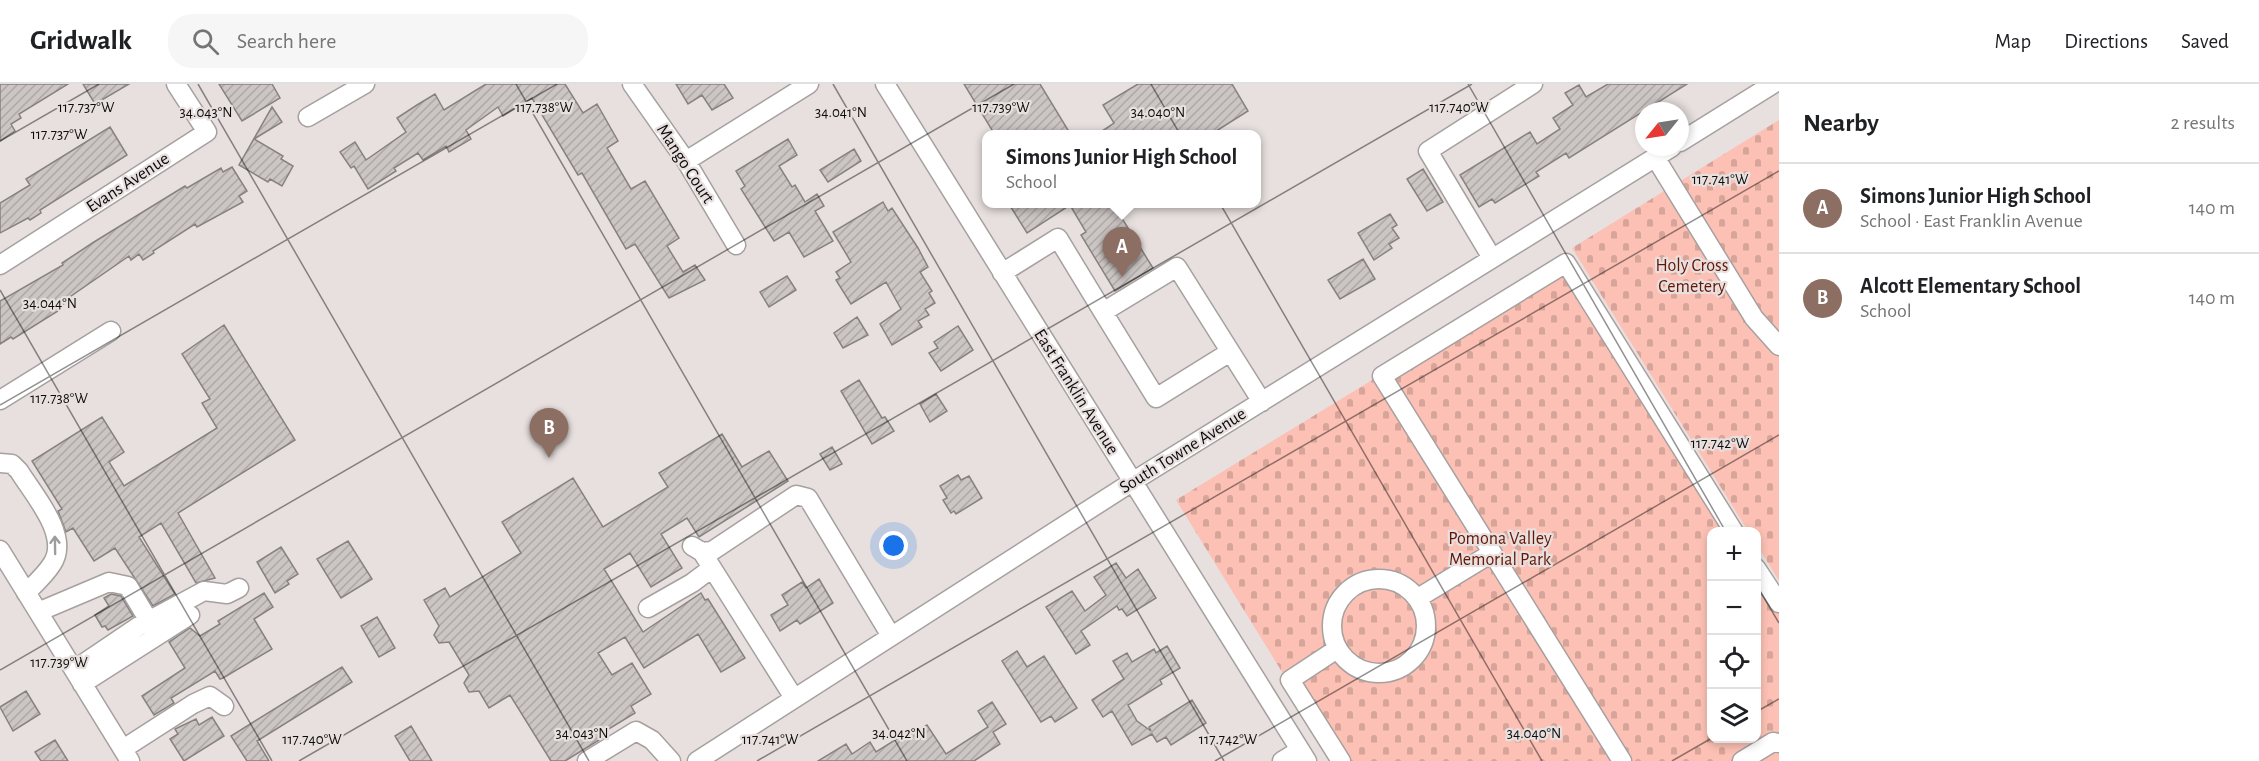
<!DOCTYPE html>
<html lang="en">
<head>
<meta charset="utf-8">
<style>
	body { margin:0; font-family:"Alegreya Sans",sans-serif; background:#f6f6f6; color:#202124 }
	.controls { position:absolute; right:18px; bottom:18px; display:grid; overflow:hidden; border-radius:12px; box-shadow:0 3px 9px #0003 }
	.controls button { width:54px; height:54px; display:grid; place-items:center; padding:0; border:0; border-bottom:2px solid #e0e0e0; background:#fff; color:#202124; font:30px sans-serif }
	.compass { position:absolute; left:1635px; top:18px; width:54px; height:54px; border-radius:50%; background:#fff; box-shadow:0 3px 9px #0003; rotate:240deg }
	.you { position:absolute; left:894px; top:462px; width:21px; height:21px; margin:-15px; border:4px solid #fff; border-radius:50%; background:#1a73e8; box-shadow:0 0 0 9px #1a73e833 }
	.badge { display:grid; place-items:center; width:39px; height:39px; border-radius:50%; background:#1e77e1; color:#fff; font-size:20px; font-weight:700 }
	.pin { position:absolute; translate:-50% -50px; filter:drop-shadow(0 2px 3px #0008) }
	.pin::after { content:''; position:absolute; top:32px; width:21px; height:18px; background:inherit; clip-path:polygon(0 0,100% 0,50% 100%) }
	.popup { position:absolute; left:982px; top:46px; width:279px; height:78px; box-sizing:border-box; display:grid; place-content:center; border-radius:12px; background:#fff; filter:drop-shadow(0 2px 4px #0005); font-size:20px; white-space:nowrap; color:#757577 }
	.popup b { font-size:22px; color:#202124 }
	.popup::after { content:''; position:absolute; left:50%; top:100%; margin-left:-12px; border:12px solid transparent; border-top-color:#fff }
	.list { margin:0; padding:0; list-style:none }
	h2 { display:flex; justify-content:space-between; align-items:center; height:78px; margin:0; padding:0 24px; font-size:26px }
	h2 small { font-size:20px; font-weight:400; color:#757577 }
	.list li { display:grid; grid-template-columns:39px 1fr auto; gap:18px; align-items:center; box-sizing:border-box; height:90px; padding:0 24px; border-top:2px solid #e0e0e0 }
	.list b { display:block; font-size:22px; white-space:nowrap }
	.list p { margin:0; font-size:20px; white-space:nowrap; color:#757577 }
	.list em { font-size:20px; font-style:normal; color:#757577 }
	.icon { flex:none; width:33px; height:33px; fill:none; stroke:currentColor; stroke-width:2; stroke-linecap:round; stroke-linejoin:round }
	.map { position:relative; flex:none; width:1779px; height:677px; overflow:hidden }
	header { display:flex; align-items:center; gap:36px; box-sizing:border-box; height:84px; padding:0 30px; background:#fff; border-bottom:2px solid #e0e0e0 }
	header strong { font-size:28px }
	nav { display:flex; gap:33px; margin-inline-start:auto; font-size:21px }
	.search { width:420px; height:54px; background:#f6f6f6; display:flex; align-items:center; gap:15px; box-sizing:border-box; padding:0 21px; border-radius:24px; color:#757577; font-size:22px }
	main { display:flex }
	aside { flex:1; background:#fff }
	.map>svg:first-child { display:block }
	.cemetery { fill:url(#cemetery-stones) }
	.building { fill:url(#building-hatch); stroke:#878180; stroke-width:1.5 }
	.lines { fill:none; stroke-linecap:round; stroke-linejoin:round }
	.minor-casing { stroke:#a6a09f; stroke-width:21 }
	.minor { stroke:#fff; stroke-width:18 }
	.oneway { stroke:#9e9d9d }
	.ticks { fill:none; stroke:#0d0b0b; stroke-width:1.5; stroke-opacity:0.45 }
	.labels { text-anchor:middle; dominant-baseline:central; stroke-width:4.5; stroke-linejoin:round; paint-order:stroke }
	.street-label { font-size:18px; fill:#0d0b0b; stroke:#e7e0df }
	.park-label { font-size:18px; fill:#641606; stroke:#e7e0df }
	.ticks-label { font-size:15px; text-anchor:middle; fill:#0d0b0b; stroke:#e7e0df; stroke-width:4.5; stroke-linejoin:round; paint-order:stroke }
</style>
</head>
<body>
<header>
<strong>Gridwalk</strong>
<div class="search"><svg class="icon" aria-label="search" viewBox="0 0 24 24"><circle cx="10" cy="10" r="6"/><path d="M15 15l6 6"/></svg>Search here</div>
<nav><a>Map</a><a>Directions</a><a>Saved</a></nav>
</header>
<main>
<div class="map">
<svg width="1779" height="677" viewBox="0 0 1779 677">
	<defs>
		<pattern id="cemetery-stones" width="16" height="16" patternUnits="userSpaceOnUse" patternTransform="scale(1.5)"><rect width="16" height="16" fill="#fcc1b4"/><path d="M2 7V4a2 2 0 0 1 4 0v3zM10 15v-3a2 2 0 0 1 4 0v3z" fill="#d7a499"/></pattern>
		<pattern id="building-hatch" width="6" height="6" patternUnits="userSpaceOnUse" patternTransform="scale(1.5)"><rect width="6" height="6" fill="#cbc5c3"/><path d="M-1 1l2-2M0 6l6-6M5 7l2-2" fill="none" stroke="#ada8a6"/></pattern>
	</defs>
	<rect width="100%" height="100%" fill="#e7e0df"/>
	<path class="cemetery" d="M1779 36V497L1757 461 1756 448 1748 447 1572 164Z
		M1568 176 1738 447 1712 448V654H1756L1757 477 1779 513V677H1337L1176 416Z"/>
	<path class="building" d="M0 0H68L19 30 21 34 11 40 15 47 0 57Z
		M83 0H129L95 20Z
		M219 0H272L280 14 242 37Z
		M486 0H565L583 29 597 20 618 57 607 64 631 105 645 97 679 154 667 162 683 188 695 181 705 196 669 214 635 160 626 165 582 89 578 91 532 14 503 32 498 23 466 46 471 55 449 68 446 62 423 76 418 69 394 84 396 87 368 105 354 82 351 84 340 68 355 58 366 76 406 48 397 34 417 21 435 10 444 26Z
		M676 0H724L733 14 712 26 702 11 688 20Z
		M964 0H1040L1071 51H995Z
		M1138 0H1232L1248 27 1210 51H1096L1114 39 1103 21Z
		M1608 0H1687L1569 74 1566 69 1536 88 1539 92 1495 119 1492 115 1479 123 1460 91 1530 48 1537 60 1560 45 1553 34 1573 21 1565 9 1579 1 1586 13Z
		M272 23 282 38 254 55 283 72 281 75 293 82 282 102 270 95 268 98 239 81Z
		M110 43 127 71 40 126 41 129 30 136 28 134 0 149V119L30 101 26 95Z
		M788 55 797 71 779 82 792 103 795 101 805 118 817 110 824 122 815 127 833 157 804 173 789 148 774 157 741 105 745 102 736 87Z
		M854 65 861 77 828 98 820 86Z
		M232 83 247 107 239 112 243 118 197 143 195 140 153 167 154 169 143 176 139 170 131 176 129 172 64 217 65 219 57 224 58 227 13 255 11 253 0 260V217L63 181 62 179 94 158 185 102 187 104 221 84 223 88Z
		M1423 85 1443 118 1427 127 1407 95Z
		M883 118 888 127 892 124 918 164 928 183 920 188 932 207 929 209 935 219 925 225 929 231 918 237 922 243 892 261 880 240 901 225 886 198 851 220 836 196 840 194 836 188 851 178 833 148Z
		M1009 120H1113L1153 184 1115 207 1081 151 1086 148 1070 121 1027 149Z
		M1390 130 1397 141 1392 144 1399 154 1389 160 1392 164 1374 176 1358 149Z
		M1363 175 1375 195 1340 215 1328 196Z
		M787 192 796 206 769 223 760 208Z
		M857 233 868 251 843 264 834 249Z
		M224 241 295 356 178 429 215 494 196 499 161 439 139 453 175 510 153 522 115 464 94 477 73 444 66 448 58 427 62 425 32 377 102 333 124 368 109 378 124 402 217 344 202 319 210 315 182 270Z
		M958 242 973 266 941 287 929 269 938 264 934 258Z
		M859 296 882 334 885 333 894 347 872 360 841 307Z
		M936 310 947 327 930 338 920 320Z
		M722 350 742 383 769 367 788 397 699 453 687 434 661 450 682 484 651 503 630 469 604 485 643 548 701 509 705 516 708 515 745 574 721 588 698 550 644 584 625 553 598 569 612 591 632 579 651 610 631 622 635 629 602 649 604 653 565 677H551L510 611 489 624 479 607 469 608 464 599 469 591 449 558 439 559 434 551 439 542 424 516 445 504 450 513 521 469 502 438 573 394 603 443 668 403 659 389Z
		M832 363 842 380 830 386 820 370Z
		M958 391 961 396 969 392 982 414 956 430 954 427 951 429 943 416 947 414 940 402Z
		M348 457 372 495 341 514 317 475Z
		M281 463 298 490 287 497 289 500 275 509 257 478Z
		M1116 479 1126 494 1138 485 1156 514 1127 532 1122 525 1119 526 1117 522 1094 538 1081 547 1090 561 1076 570 1046 523 1072 507 1085 527 1106 511 1094 493Z
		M819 495 833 519 800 540 797 536 780 547 771 531 788 521 782 511 802 498 806 504Z
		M264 509 273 523 254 535 272 565 223 594 220 595 215 587 171 614 174 619 154 631 142 612 185 584 169 558 190 544 200 552 220 540 218 537Z
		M111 510 121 512 133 532 108 546 105 542 102 543 95 531 109 522 104 514Z
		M377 533 395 564 379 573 361 542Z
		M1167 562 1180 584 1160 596 1162 600 1128 621 1137 637 1151 647 1149 643 1192 616 1206 639 1171 661 1166 653 1157 658 1152 650 1132 661 1112 627 1103 633 1092 616 1124 595 1113 577 1127 569 1132 578 1154 565 1156 569Z
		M1017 567 1027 583 1044 572 1077 624 1055 638 1051 632 1041 638 1002 577Z
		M342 583 352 598 257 657 269 677H247L231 652Z
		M26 607 40 630 13 647 0 623Z
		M992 618 1006 640 993 648 1000 660 974 677H818L846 660 852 670 870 658 876 668 914 644 916 648 927 641 946 670 988 643 978 627Z
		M212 633 224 652 184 677 170 655 178 650 175 645 196 635 199 641Z
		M411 642 432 677H410L395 652Z
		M55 656 68 677H41L35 668Z"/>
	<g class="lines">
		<defs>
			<path id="minor" d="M632 0 686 77 736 161
				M885 0 1307 677
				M308 33 365 0
				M1680 58 1773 0
				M1655 73 1754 234 1779 262
				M686 77 809 0
				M1492 174 1428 67 1533 0
				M0 181 207 48 176 0
				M1002 189 1058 154 1103 228 1177 183 1262 318
				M1103 228 1156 314 1230 268
				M0 316 111 247
				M0 379 12 380 19 387C33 410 71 452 52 480 45 491 35 500 26 509
				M692 462 702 468 712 467 796 411 808 414 891 552
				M0 466 130 677
				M702 468 794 614
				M1756 484 1779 519
				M1332 542a47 47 0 1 1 94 0a47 47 0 1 1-94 0Z
				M1418 514 1492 469
				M648 524 692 499 712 484
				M38 528 109 498 128 502 149 537
				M1337 565 1290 596 1341 677
				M74 586 139 542 204 507 227 510 239 504
				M82 600 190 531
				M123 665 193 620 210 612 224 622
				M587 677 636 647 652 656 671 677
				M697 677 1132 398 1672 63
				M1282 677 1300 666
				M1622 677 1382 292 1566 179 1734 448
				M1742 677 1773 658 1779 659"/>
		</defs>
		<use href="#minor" class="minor-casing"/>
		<use href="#minor" class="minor"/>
	</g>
	<defs><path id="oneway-shaft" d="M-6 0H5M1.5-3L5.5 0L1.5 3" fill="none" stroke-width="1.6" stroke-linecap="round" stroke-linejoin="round" transform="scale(1.5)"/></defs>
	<use class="oneway" href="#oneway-shaft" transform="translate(55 461) rotate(-91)"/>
	<path class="ticks" d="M198 0 589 677M516 0 907 677M833 0 1224 677M1151 0 1542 677M1468 0 1726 448M0 57 99 0M0 206 272 677M0 321 557 0M1756 500 1779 539M0 586 1014 0M1756 628 1779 615M299 677 1472 0M757 677 1779 87M1215 677 1779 351M1672 677 1712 654"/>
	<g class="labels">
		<g class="street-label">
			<text transform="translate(685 80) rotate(57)">Mango Court</text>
			<text transform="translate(128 99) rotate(-33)">Evans Avenue</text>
			<text transform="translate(1076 308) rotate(58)">East Franklin Avenue</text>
			<text transform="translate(1183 367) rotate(-32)">South Towne Avenue</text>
		</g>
		<g class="park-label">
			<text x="1692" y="182">Holy Cross<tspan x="1692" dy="21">Cemetery</tspan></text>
			<text x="1500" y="455">Pomona Valley<tspan x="1500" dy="21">Memorial Park</tspan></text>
		</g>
	</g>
	<g class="ticks-label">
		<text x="86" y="28">117.737°W</text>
		<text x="544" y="28">117.738°W</text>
		<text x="1001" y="28">117.739°W</text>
		<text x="1459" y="28">117.740°W</text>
		<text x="206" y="33">34.043°N</text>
		<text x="841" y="33">34.041°N</text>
		<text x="1158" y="33">34.040°N</text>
		<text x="59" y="55">117.737°W</text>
		<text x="1720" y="100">117.741°W</text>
		<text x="50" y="224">34.044°N</text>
		<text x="59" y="319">117.738°W</text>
		<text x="1720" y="364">117.742°W</text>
		<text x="59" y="583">117.739°W</text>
		<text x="582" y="654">34.043°N</text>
		<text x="899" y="654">34.042°N</text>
		<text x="1534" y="654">34.040°N</text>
		<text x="312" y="660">117.740°W</text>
		<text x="770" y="660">117.741°W</text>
		<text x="1228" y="660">117.742°W</text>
	</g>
</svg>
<div class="controls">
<button>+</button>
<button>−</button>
<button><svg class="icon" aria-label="locate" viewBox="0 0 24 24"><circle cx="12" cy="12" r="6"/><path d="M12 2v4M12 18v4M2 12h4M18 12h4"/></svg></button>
<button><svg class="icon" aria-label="layers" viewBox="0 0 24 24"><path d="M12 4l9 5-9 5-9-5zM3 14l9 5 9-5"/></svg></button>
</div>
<svg class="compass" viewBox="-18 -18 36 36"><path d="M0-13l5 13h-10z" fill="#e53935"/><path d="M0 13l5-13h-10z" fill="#757577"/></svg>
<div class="you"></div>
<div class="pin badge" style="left:1122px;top:193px;background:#8d6e63">A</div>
<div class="popup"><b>Simons Junior High School</b>School</div>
<div class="pin badge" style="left:549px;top:374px;background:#8d6e63">B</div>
</div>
<aside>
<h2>Nearby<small>2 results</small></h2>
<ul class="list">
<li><span class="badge" style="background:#8d6e63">A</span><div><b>Simons Junior High School</b><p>School · East Franklin Avenue</p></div><em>140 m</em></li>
<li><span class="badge" style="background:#8d6e63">B</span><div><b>Alcott Elementary School</b><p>School</p></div><em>140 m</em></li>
</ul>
</aside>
</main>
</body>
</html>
